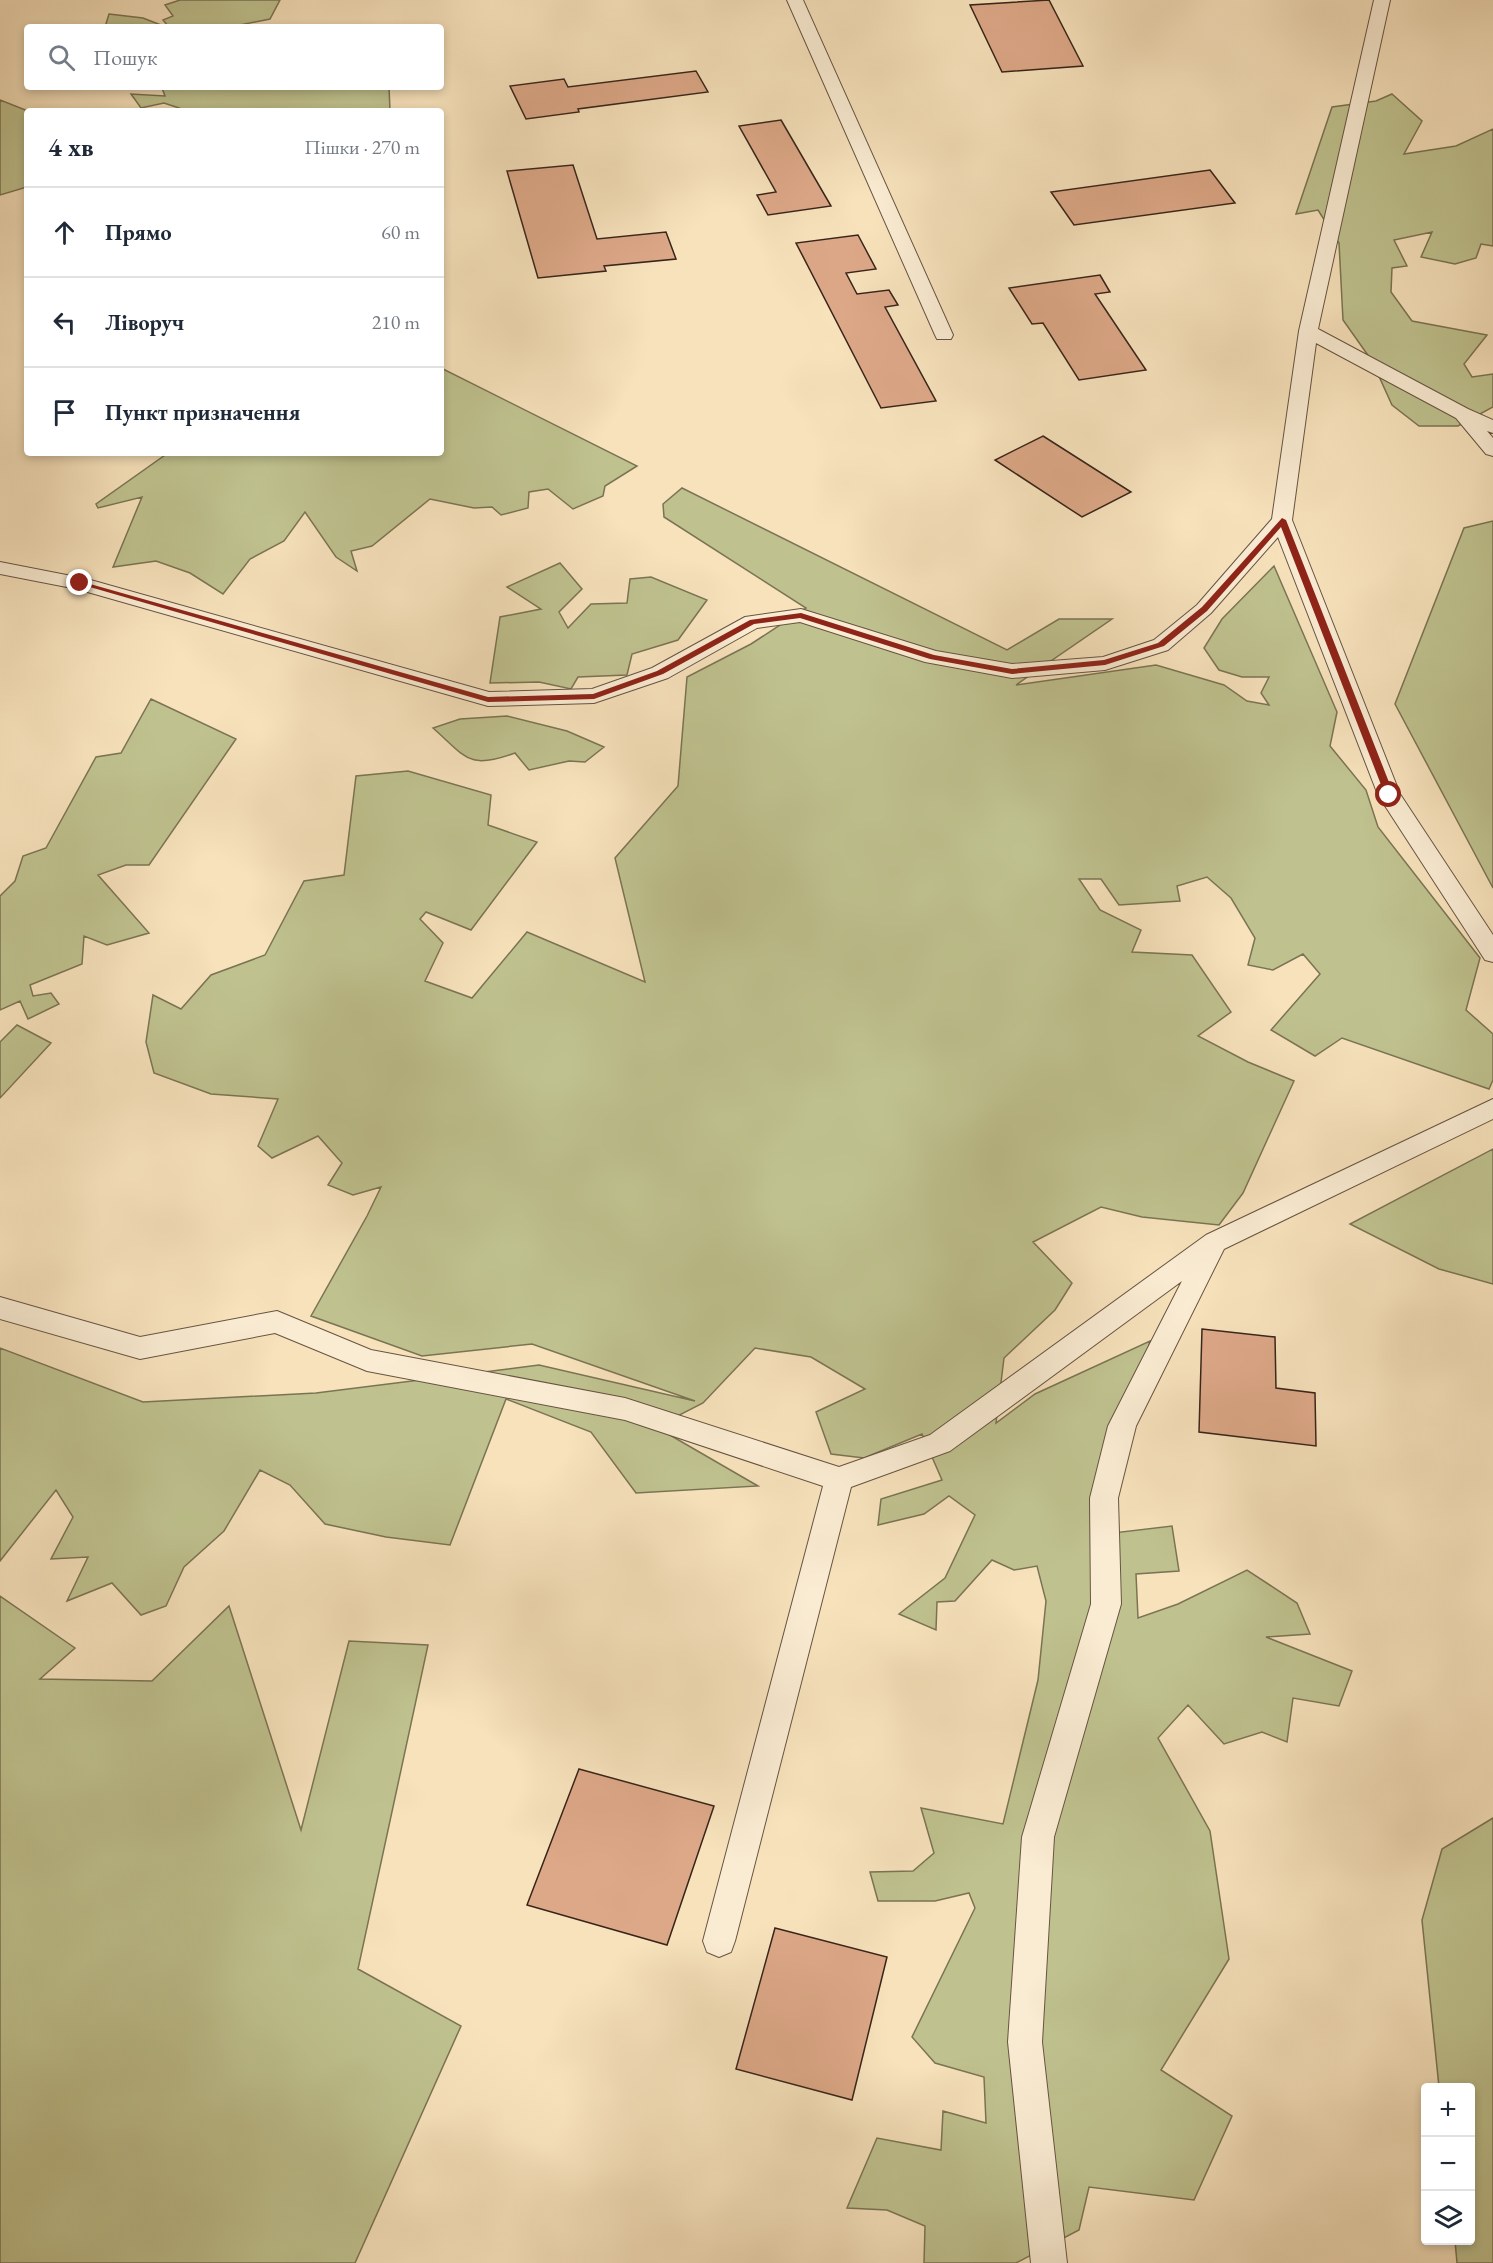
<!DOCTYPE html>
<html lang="uk">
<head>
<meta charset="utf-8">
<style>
	body { margin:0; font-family:"EB Garamond",serif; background:#f2f2f3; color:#1f2937 }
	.controls { position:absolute; right:18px; bottom:18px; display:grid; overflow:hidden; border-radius:6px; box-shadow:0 3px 9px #0003 }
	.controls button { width:54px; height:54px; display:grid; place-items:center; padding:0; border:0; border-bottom:2px solid #e0e1e3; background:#fff; color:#1f2937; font:30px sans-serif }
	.stop { position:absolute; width:18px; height:18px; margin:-14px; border:4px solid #8f2418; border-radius:50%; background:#fff }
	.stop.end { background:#8f2418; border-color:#fff; box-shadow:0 2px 6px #0008 }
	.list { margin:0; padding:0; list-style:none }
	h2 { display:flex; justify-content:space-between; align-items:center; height:78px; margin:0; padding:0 24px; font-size:26px }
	h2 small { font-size:20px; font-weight:400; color:#747a83 }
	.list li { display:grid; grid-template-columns:39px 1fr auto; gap:18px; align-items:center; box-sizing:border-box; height:90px; padding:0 24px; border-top:2px solid #e0e1e3 }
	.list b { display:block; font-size:22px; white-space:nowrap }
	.list em { font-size:20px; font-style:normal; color:#747a83 }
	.icon { flex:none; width:33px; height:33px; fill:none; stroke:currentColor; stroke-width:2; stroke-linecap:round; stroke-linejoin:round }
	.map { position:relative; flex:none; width:1493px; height:2263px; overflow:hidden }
	.search { position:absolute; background:#fff; box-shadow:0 3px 9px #0003; left:24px; top:24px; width:420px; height:66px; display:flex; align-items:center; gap:15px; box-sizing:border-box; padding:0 21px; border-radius:6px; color:#747a83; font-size:22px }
	.panel { position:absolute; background:#fff; box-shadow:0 3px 9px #0003; left:24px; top:108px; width:420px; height:348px; border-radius:6px }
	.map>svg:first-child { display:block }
	.green { fill:#bfc28f; stroke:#7b7454; stroke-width:1.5 }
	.building { fill:#dda888; stroke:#37251a; stroke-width:1.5 }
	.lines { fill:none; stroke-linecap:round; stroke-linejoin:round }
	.lane-casing { stroke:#675442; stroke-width:2 }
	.lane { fill:#faecd3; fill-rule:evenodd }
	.route { fill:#8f2418 }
</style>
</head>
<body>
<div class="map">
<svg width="1493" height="2263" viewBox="0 0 1493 2263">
	<rect width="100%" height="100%" fill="#f7e2bc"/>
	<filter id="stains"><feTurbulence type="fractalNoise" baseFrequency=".00333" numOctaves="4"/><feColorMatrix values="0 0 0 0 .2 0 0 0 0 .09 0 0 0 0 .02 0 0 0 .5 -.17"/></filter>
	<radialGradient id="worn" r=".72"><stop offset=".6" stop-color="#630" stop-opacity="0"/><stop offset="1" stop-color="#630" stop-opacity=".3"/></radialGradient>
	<path class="green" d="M180 0H280L270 19 230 27H169L163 20 173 16 165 5Z
		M109 14 143 18 166 27H105Z
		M159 87H389L390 111H215L182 109 164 103 141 108 131 94 165 96 162 88Z
		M1392 94 1422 121 1404 154 1456 146 1493 129V246L1481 244 1476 258 1455 264 1421 257 1432 232 1394 240 1407 266 1392 268 1391 292 1412 321 1487 335 1464 364 1472 377 1493 374V407L1458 426H1419L1392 405 1372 361 1343 320 1339 243 1318 210 1296 214 1332 107 1376 101Z
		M0 100 28 111 27 187 0 195Z
		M441 368 637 466 605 486 603 496 573 509 548 489 529 492 528 508 501 515 492 507 474 508 430 499 372 546 351 551 357 571 336 557 305 512 284 541 250 559 223 594 190 573 156 561 113 567 142 497 98 508 96 504 168 453H441Z
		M682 488 1007 650 1059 619H1112L1016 685 1156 665 1224 685 1247 701 1269 705 1261 693 1269 677H1242L1219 670 1204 648 1222 619 1274 566 1337 712 1330 746 1366 790 1378 827 1480 958 1466 1010 1493 1034V1080L1489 1089 1342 1038 1315 1056 1271 1030 1320 974 1303 954 1273 970 1248 965 1255 938 1231 898 1207 877 1177 886 1180 901 1119 905 1101 879H1079L1100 910 1141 930 1132 952 1192 955 1231 1012 1198 1036 1248 1062 1294 1081 1243 1193 1219 1225 1142 1217 1101 1207 1033 1242 1072 1283 1055 1310 1004 1358 996 1423 1035 1394 1150 1341 1105 1534 1172 1526 1179 1571 1136 1574 1138 1618 1178 1604 1247 1570 1297 1603 1310 1634 1266 1637 1352 1671 1339 1706 1293 1698 1287 1742 1262 1732 1224 1744 1188 1705 1158 1738 1210 1831 1229 1959 1161 2070 1232 2116 1194 2200 1089 2187 1079 2230 1016 2263H924L925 2226 887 2210 847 2208 877 2138 941 2150 943 2111 986 2123 984 2077 935 2063 912 2037 975 1908 969 1893 935 1901H878L870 1872 913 1871 934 1853 921 1808 1003 1824 1038 1680 1046 1601 1037 1566 1014 1570 992 1560 955 1601 937 1602 936 1630 899 1614 945 1578 975 1515 949 1496 924 1514 878 1525 881 1499 942 1480 922 1434 864 1458 831 1454 816 1412 865 1389 811 1357 755 1348 703 1403 656 1427 758 1486 636 1493 591 1432 506 1399 450 1545 386 1537 325 1524 290 1485 260 1470 224 1531 184 1567 166 1606 141 1615 112 1583 67 1601 88 1557 51 1559 73 1517 56 1490 0 1561V1348L143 1402 316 1393 539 1365 695 1401 532 1344 422 1356 311 1316 367 1216 381 1187 353 1195 328 1185 342 1163 318 1136 272 1158 258 1146 278 1099 211 1094 154 1073 146 1042 153 995 181 1009 211 975 265 955 304 881 344 875 356 776 408 771 491 795 488 825 537 842 471 930 426 912 420 919 443 943 425 981 472 998 527 932 645 982 615 858 678 786 687 677 751 644 806 608 664 517 663 504Z
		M1493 521V888L1395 704 1464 528Z
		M560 563 582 589 559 612 568 628 591 604 627 603 630 579 651 577 707 600 678 640 632 654 627 675 578 677 571 689 539 682 490 683 500 617 541 609 507 587Z
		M151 699 236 739 149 865H126L98 875 149 933 107 945 84 936 82 964 30 985 33 996 51 993 59 1004 28 1019 20 1001 0 1010V896L15 881 23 856 46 848 96 757 121 753Z
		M507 716 567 731 604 747 585 762 569 761 529 770 515 753C468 770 467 758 433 728L460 719Z
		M17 1025 51 1043 0 1098V1042Z
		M1493 1149V1284L1439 1269 1350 1224Z
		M0 1596 75 1648 40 1679 152 1681 229 1606 301 1830 349 1641 428 1645 358 1969 461 2026 355 2263H0Z
		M1493 1818V2263H1457L1455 2241 1470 2240V2088L1439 2087 1422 1920 1442 1849Z"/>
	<path class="building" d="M1049 0 1083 66 1002 72 970 5Z
		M696 71 708 92 578 109 579 112 526 119 510 86 564 79 568 87Z
		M781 120 831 206 768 215 757 195 776 192 739 126Z
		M573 165 597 239 666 232 676 259 604 266 606 271 538 278 507 171Z
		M1210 170 1235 203 1074 225 1051 192Z
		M858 235 876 269 846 273 857 294 889 290 898 305 885 307 936 401 881 408 796 243Z
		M1100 275 1110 292 1095 294 1146 370 1079 380 1043 323 1032 324 1009 288Z
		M1043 436 1131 492 1082 517 995 460Z
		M1202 1329 1275 1337 1276 1388 1315 1393 1316 1446 1199 1432Z
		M579 1769 714 1806 667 1945 527 1905Z
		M775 1928 887 1957 852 2100 736 2069Z"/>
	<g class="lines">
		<defs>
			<path id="lane" d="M787 0H803L953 335 951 339H937L935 335Z
				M1374 0H1390L1318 329 1468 409 1493 420V433L1487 431 1493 438V456L1486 454 1456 418 1316 343 1292 520 1400 794 1493 935V962L1485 960 1378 795 1278 537 1211 613 1168 650 1105 670 1012 678 925 662 800 622 757 628 668 678 594 703 488 706 77 589 0 574V562L87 579 489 692 592 689 652 668 745 617 801 609 936 651 1012 664 1103 657 1154 640 1197 605 1272 519 1299 331Z
				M1493 1099V1119L1224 1249 1136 1426 1118 1498 1121 1604 1054 1837 1042 2042 1067 2263H1031L1008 2042 1022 1837 1091 1604 1090 1498 1108 1426 1182 1281 950 1451 851 1487 735 1941 731 1952 719 1957 707 1952 703 1941 823 1486 625 1420 367 1371 275 1333 140 1359 0 1319V1297L140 1337 277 1311 371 1350 625 1398 839 1467 930 1435 1206 1235Z"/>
		</defs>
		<use href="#lane" class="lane-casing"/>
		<use href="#lane" class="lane"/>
	</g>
	<path class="route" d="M1282 518 1286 520 1394 795 1392 797 1385 795 1281 527 1207 611 1164 646 1105 665 1012 674 930 659 800 618 754 624 663 674 594 699 488 702 76 583 83 582 488 697 593 694 657 671 750 620 801 613 934 655 1012 669 1104 660 1158 643 1202 607Z"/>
	<rect width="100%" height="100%" filter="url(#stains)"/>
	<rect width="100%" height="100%" fill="url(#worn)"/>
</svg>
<div class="controls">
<button>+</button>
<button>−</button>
<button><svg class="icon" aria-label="layers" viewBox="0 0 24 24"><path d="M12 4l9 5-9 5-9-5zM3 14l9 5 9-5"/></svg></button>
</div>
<div class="stop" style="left:1389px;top:795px"></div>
<div class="stop end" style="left:80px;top:583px"></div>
<div class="search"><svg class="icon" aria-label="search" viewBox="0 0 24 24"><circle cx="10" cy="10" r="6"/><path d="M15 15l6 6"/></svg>Пошук</div>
<section class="panel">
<h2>4 хв<small>Пішки · 270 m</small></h2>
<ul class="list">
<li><svg class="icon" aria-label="ahead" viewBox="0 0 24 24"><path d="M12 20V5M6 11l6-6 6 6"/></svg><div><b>Прямо</b></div><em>60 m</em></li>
<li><svg class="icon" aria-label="left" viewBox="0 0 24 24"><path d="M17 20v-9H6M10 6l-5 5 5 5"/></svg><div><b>Ліворуч</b></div><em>210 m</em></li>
<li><svg class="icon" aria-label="arrive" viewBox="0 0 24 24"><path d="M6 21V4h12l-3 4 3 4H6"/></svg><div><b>Пункт призначення</b></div></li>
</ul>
</section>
</div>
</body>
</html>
